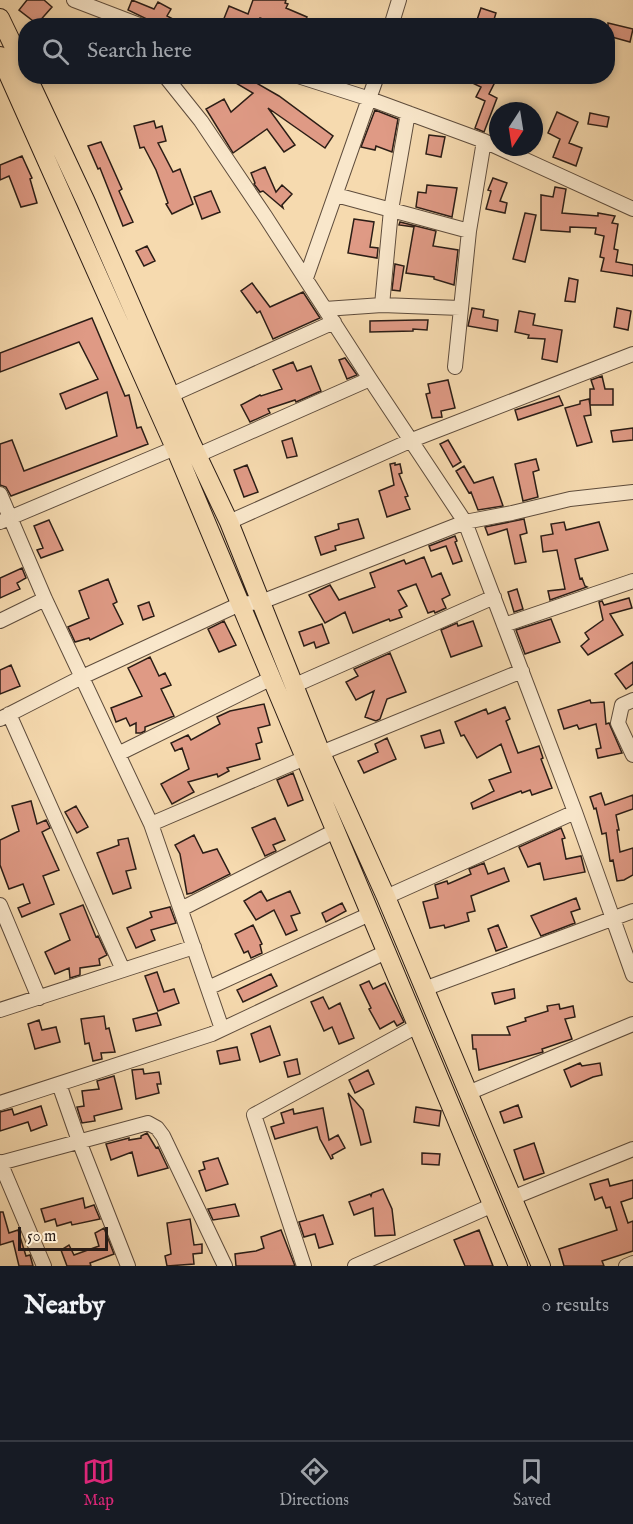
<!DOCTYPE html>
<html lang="en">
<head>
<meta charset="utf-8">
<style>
	body { margin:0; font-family:"IM FELL English",serif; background:#20242c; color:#f1f3f6 }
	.compass { position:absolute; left:489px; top:102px; width:54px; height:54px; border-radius:50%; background:#171b24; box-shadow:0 3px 9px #0003; rotate:192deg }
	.scale { position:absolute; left:18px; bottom:15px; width:90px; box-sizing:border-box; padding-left:6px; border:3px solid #2b1d16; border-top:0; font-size:16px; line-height:21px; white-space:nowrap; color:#2b1d16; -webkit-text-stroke:4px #f9e7cb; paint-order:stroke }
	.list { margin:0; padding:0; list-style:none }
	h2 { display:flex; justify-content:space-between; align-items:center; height:78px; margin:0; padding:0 24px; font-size:26px }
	h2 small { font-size:20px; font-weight:400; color:#9ea1a6 }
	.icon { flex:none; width:33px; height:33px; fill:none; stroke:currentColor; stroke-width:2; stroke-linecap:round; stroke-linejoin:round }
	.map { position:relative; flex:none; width:633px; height:1266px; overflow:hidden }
	.search { position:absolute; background:#171b24; box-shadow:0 3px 9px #0003; left:18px; right:18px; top:18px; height:66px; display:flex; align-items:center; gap:15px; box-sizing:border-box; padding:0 21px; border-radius:24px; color:#9ea1a6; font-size:22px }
	.sheet { height:174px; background:#171b24 }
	nav { display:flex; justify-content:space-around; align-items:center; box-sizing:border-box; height:84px; border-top:2px solid #363941; background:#171b24; font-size:16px; color:#9ea1a6 }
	nav a { display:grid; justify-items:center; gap:3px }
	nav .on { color:#db2777 }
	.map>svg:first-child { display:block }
	.building { fill:#df9a85; stroke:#2b1d16; stroke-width:1.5 }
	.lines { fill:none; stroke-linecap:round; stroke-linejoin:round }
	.minor-casing { stroke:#5e4c3c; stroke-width:16 }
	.major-casing { stroke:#2b1d16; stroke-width:20 }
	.minor { stroke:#f9e7cb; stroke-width:14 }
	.major { stroke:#f6daaf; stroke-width:18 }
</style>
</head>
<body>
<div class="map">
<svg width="633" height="1266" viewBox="0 0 633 1266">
	<rect width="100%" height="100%" fill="#f6daaf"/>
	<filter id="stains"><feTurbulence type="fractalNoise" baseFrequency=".00333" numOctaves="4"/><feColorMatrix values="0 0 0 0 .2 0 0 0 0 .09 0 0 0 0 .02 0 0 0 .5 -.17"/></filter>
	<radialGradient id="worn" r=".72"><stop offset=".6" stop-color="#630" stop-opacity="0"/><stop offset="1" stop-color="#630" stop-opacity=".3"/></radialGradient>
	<path class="building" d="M27 0H44L52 7 37 24 19 10Z
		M132 0 154 9 158 2 171 9 167 16 186 26H161L128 10Z
		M253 0H286L285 3 288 4 286 8 307 17 303 26H282L260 18 257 26H221L229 6 248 14Z
		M481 8 496 13 492 26H475Z
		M608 23 633 29 630 42 608 36Z
		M224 76H244L279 96 333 136 325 148 268 108 295 145 284 152 267 129 233 153 206 109 224 99 231 112 253 93Z
		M458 76H484L495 82 489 94 497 98 484 132 475 128 485 101 476 97 481 87Z
		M375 110 398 119 392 152 376 146 375 150 361 147Z
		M557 112 578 122 569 143 582 148 576 166 553 157 560 139 548 133Z
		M590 113 609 117 607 127 588 124Z
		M154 121 156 128 162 126 166 141 158 143 173 172 180 169 193 204 172 214 166 204 168 203 156 170 144 147 140 148 134 126Z
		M429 135 445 137 441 157 426 154Z
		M101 142 122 189 119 191 133 222 123 226 100 168 98 169 88 146Z
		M22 156 32 178 30 179 37 203 21 207 9 176 0 180V165Z
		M265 167 276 192 282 185 292 194 282 205 283 208 263 191 260 192 254 184 255 183 251 173Z
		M493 178 507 183 500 201 507 203 505 213 486 209 491 191 488 190Z
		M427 185 457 188 452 217 416 207 418 192 426 193Z
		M555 187 566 189 562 213 598 216V213L615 216 612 223 618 224 614 249 618 250 616 262 633 265V276L601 271 604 258 600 257 604 236 595 234 596 228 570 227V232L541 230V195L553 197Z
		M211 191 220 212 202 219 194 197Z
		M525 213 536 215 525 262 513 259Z
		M354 219 374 222 370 247 378 248 377 258 348 253Z
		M400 222 436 231 433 246 458 250 454 285 434 279V277L406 273 414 227 399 225Z
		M147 246 155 261 144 266 136 251Z
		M395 264 404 266 400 291 392 290Z
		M569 278 578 280 575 302 565 301Z
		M252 283 270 307 303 292 320 318 273 339 260 311 257 313 241 291Z
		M472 308 484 310 483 317 498 320 497 331 468 326Z
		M617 308 631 311 628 330 614 327Z
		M519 311 535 314 533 325 562 330 557 362 542 359 545 339 528 338 529 335 515 332Z
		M92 318 125 396 129 395 137 428 141 427 148 444 11 496 6 487 0 485V444L12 440 24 471 117 436 107 392 66 409 60 394 98 379 79 342 0 372V353Z
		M417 320H428L427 330 413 329V331L370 332V321Z
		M345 358 357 375 347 379 339 360Z
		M293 362 297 371 311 366 321 391 296 402 295 400 268 409 270 413 250 422 241 405 260 395 261 396 282 389 273 370Z
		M602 376 605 389H613V405H590L591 415 584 416 592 442 577 446 565 408 580 404V401L589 399 590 405V389H594L591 380Z
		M448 380 455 408 441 411 442 417 432 418 426 394 430 393 428 384Z
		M559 396 563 405 518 420 515 410Z
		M633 428V440L613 442 611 431Z
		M292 438 297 456 287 458 282 441Z
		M448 440 461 462 453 467 440 444Z
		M536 459 539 470 533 472 538 497 523 501 515 464Z
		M395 463V465L400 464 402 473 399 474 408 496 405 497 410 509 387 517 379 491 394 485 390 464Z
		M247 465 258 492 244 497 234 470Z
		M464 466 474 483 493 477 503 506 478 510 471 492 469 493 456 471Z
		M358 519 364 538 335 546 336 550 321 555 315 537 339 529 338 524Z
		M524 519 527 533 520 535 526 562 515 564 507 529 488 535 485 527Z
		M49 520 63 550 41 558 37 550 43 548 34 526Z
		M564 522 566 530 599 522 608 550 575 559 580 579 582 578 585 586 587 587 550 600 548 591 565 589 557 550 543 552 541 536 553 534 551 524Z
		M455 536 457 541 455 542 462 561 453 564 446 546 431 551 429 546Z
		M424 557 432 577 441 573 450 595 442 599 446 608 435 613 434 611 428 613 416 584 398 591 407 606 399 610 402 617 390 621 389 619 353 633 345 612 325 623 309 595 330 585 339 600 375 587 370 573 404 560 406 564Z
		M22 568 26 578 17 583 20 589 0 598V578Z
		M108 579 117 602 113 604 123 624 90 640 89 638 75 642 68 627 89 618 79 591Z
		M517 589 523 609 514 612 508 592Z
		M629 598 632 608 610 614 623 635 588 655 581 646 589 639 585 633 603 620 599 602 602 601 604 605Z
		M149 602 154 616 143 620 138 606Z
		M551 619 560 642 525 654 516 630Z
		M224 621 236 645 219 652 208 629Z
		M473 621 482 646 451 657 441 630 457 623 458 626Z
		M322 624 329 643 316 648 314 642 304 646 299 632Z
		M390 653 406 692 387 699 380 719 376 721 365 717 374 691 356 700 346 682 358 676 354 669Z
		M150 657 159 676 165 673 171 685 161 689 174 716 145 727V731L141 733H136V723L130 726 126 718 116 722 111 708 142 696 128 668Z
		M633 662V684L626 689 615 674Z
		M11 665 20 686 0 694V670Z
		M590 700 591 703 604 702 606 724 609 723 622 753 598 758 596 749 601 748 596 724 579 729 577 725 564 729 558 710Z
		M264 704 270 725 258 728 262 742 256 744 260 759 227 768 229 771 218 777 217 774 188 782 194 792 172 804 161 784 189 769 182 748 175 751 171 743 188 735 191 740 220 724 217 717 230 711Z
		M505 707 510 719 506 721 518 753 539 746 543 758 541 759 552 788 532 795 530 790 522 793 521 791 473 809 471 803 494 791 489 780 511 772 501 744 477 758 464 735 461 736 455 722 486 709 488 714Z
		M440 730 444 743 425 748 421 736Z
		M387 738 396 759 364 773 358 761 378 752 375 744Z
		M293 773 303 800 288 806 277 780Z
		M601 793 605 805 633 795V809L616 815 619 830H617L620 852 633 848V875L624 880 617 881 613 860 610 861 606 833 602 834 596 808 594 809 590 797Z
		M31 801 37 824 46 820 50 828 42 832 59 870 43 876 54 904 22 917 18 908 30 903 23 884 9 889 0 865V840L19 831 12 806Z
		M76 806 88 827 77 833 65 812Z
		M275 818 285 840 273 845 276 851 265 856 252 828Z
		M561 828 565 838 562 839 566 859 581 856 585 872 544 880 540 863 528 867 519 847Z
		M194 835 203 853 217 849 230 874 192 893 187 894 180 854 175 845Z
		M128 838 136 869 126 871 131 888 113 894 97 853 119 845 118 840Z
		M484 863 488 874 504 868 509 881 471 896 475 911 467 913 469 921 445 928 444 925 430 928 423 902 438 898 435 885 447 881 448 884 471 874 469 869Z
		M261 891 267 901 290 891 300 913 291 916 297 930 286 935 274 910 256 920 244 901Z
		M576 898 580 909 571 912 575 923 541 936 531 916Z
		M342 903 346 911 326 922 322 913Z
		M83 905 96 937 98 936 107 955 99 959 100 965 80 968V975L70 978 69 968 55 974 45 952 70 940 60 914Z
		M170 907 176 923 151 930 155 940 136 948 127 928 152 917 150 912Z
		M253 925 262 944 260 945 262 953 251 958 248 951 244 953 235 934Z
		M498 925 507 947 496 951 488 929Z
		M157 972 164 992 174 989 179 1003 158 1011 145 976Z
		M271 974 277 986 243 1002 237 990Z
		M369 981 373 989 385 983 404 1022 397 1026 394 1021 380 1029 369 1009 371 1008 360 985Z
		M514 989 515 998 495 1004 492 993Z
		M323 997 329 1009 340 1003 354 1038 339 1044 332 1027 324 1031 311 1002Z
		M559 1004 560 1009 573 1006 575 1017 565 1019 572 1039 542 1049 543 1052 479 1070 476 1049H473L472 1035H510L507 1027 526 1021 525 1018 548 1011 547 1006Z
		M157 1013 161 1025 136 1031 133 1019Z
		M104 1016 106 1029 109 1028 115 1052 101 1053 102 1059 93 1061 89 1043 85 1044 81 1019Z
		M39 1020 42 1030 56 1027 60 1042 35 1049 28 1024Z
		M270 1026 280 1055 260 1062 251 1034Z
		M237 1047 240 1060 220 1064 217 1051Z
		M297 1059 300 1074 288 1077 284 1062Z
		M580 1063 582 1066 600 1063 602 1075 593 1077 571 1087 564 1070Z
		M143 1069 144 1074 159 1072 161 1084H157L159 1093 136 1099 132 1070Z
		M368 1070 374 1084 355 1093 349 1080Z
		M114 1076 122 1109 94 1116 95 1121 82 1123 77 1107 84 1106 82 1091 99 1089 97 1081Z
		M348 1093 363 1110 371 1142 361 1145Z
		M518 1105 522 1117 504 1123 500 1112Z
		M41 1106 47 1125 31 1131 28 1122 0 1131V1112L12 1109 14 1115Z
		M416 1107 441 1111 439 1126 414 1122Z
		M323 1108 329 1140 338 1135 345 1148 332 1155 333 1158 331 1159 320 1139 317 1127 275 1139 271 1127 284 1123 281 1113 293 1109 294 1114Z
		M147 1133 156 1148 158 1147 168 1168 138 1176 132 1152 111 1160 106 1144 129 1138V1140L141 1138V1136Z
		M534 1143 544 1173 524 1180 514 1150Z
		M422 1153 440 1154 439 1165 422 1164Z
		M218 1158 228 1184 206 1191 199 1171 205 1169 203 1162Z
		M608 1179 610 1186 633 1180V1198L621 1202 628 1223 633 1221V1251L602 1261 604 1266H564L559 1249 617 1230 610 1207 606 1208 602 1197 595 1200 590 1184Z
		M383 1189 392 1209 395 1235 375 1236 373 1208 354 1215 349 1202 370 1194 371 1196 372 1193Z
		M83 1198 85 1208 94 1205 100 1219 72 1225 71 1222 57 1226 55 1219 45 1222 41 1209Z
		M235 1204 239 1216 213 1220 208 1209Z
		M0 1212H3L9 1233 18 1230 26 1256 30 1255 33 1266H19L13 1241 0 1245Z
		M323 1215 333 1244 319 1248 315 1234 304 1237 299 1222Z
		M190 1219 194 1245 202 1244V1253L193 1254 194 1264 167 1266 165 1256 171 1254 167 1223Z
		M104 1228 114 1254 90 1263 91 1266H67L61 1250 69 1245 74 1255 99 1246 95 1233Z
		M281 1230 295 1266H236L235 1254 256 1251 264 1248 261 1237Z
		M479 1230 493 1266H465L454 1240Z"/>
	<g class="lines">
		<defs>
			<path id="minor" d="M74 0 142 26
				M391 26 399 0
				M165 76 201 121 265 216 370 379 465 522 575 812 633 975
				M298 76 370 99 484 141 633 209
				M336 195 469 231
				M306 278 377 76
				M382 305 391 210 408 113
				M325 309 382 305 460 308
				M455 367 469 231 484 141
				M171 395 334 322
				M198 455 370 379
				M0 494 45 599 151 824 222 1029
				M0 522 175 448
				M229 522 412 440 633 354
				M0 621 45 599
				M504 625 633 581
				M293 686 494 597
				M633 700 622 705 618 723 633 755
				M9 714 123 970
				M0 719 82 677 240 604 261 602 465 522 512 513 570 499 633 492
				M321 753 522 671
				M118 754 272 678
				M151 824 305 758
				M386 897 575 812
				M0 905 39 998
				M181 909 335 831
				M208 988 370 914
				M424 989 633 911
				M0 1010 194 947
				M59 1084 79 1141 128 1266
				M468 1093 633 1024
				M0 1103 212 1034 386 952
				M0 1162 44 1266
				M0 1163 148 1123 157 1128 163 1136 225 1266
				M512 1198 633 1149
				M304 1266 254 1115 417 1026
				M355 1266 493 1205
				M626 1266 633 1263"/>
			<path id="major" d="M0 18 26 72
				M0 56 175 448 518 1266
				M27 76 86 202 190 440 229 522 321 753 386 897 541 1266"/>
		</defs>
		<use href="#minor" class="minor-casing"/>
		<use href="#major" class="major-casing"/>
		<use href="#minor" class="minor"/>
		<use href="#major" class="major"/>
	</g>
	<rect width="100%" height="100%" filter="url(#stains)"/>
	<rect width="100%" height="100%" fill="url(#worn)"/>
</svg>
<svg class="compass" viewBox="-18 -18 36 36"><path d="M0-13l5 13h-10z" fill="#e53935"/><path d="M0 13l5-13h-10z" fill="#9ea1a6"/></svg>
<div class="scale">50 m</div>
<div class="search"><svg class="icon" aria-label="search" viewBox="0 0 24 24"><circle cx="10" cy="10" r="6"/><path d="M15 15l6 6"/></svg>Search here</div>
</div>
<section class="sheet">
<h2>Nearby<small>0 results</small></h2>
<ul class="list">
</ul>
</section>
<nav>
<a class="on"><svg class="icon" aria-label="map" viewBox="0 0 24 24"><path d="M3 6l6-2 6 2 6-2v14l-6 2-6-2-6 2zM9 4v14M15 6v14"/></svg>Map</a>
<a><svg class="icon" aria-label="directions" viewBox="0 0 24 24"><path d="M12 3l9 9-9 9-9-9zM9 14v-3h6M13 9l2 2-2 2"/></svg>Directions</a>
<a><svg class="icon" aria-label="saved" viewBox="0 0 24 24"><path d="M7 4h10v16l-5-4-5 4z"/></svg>Saved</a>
</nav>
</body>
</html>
